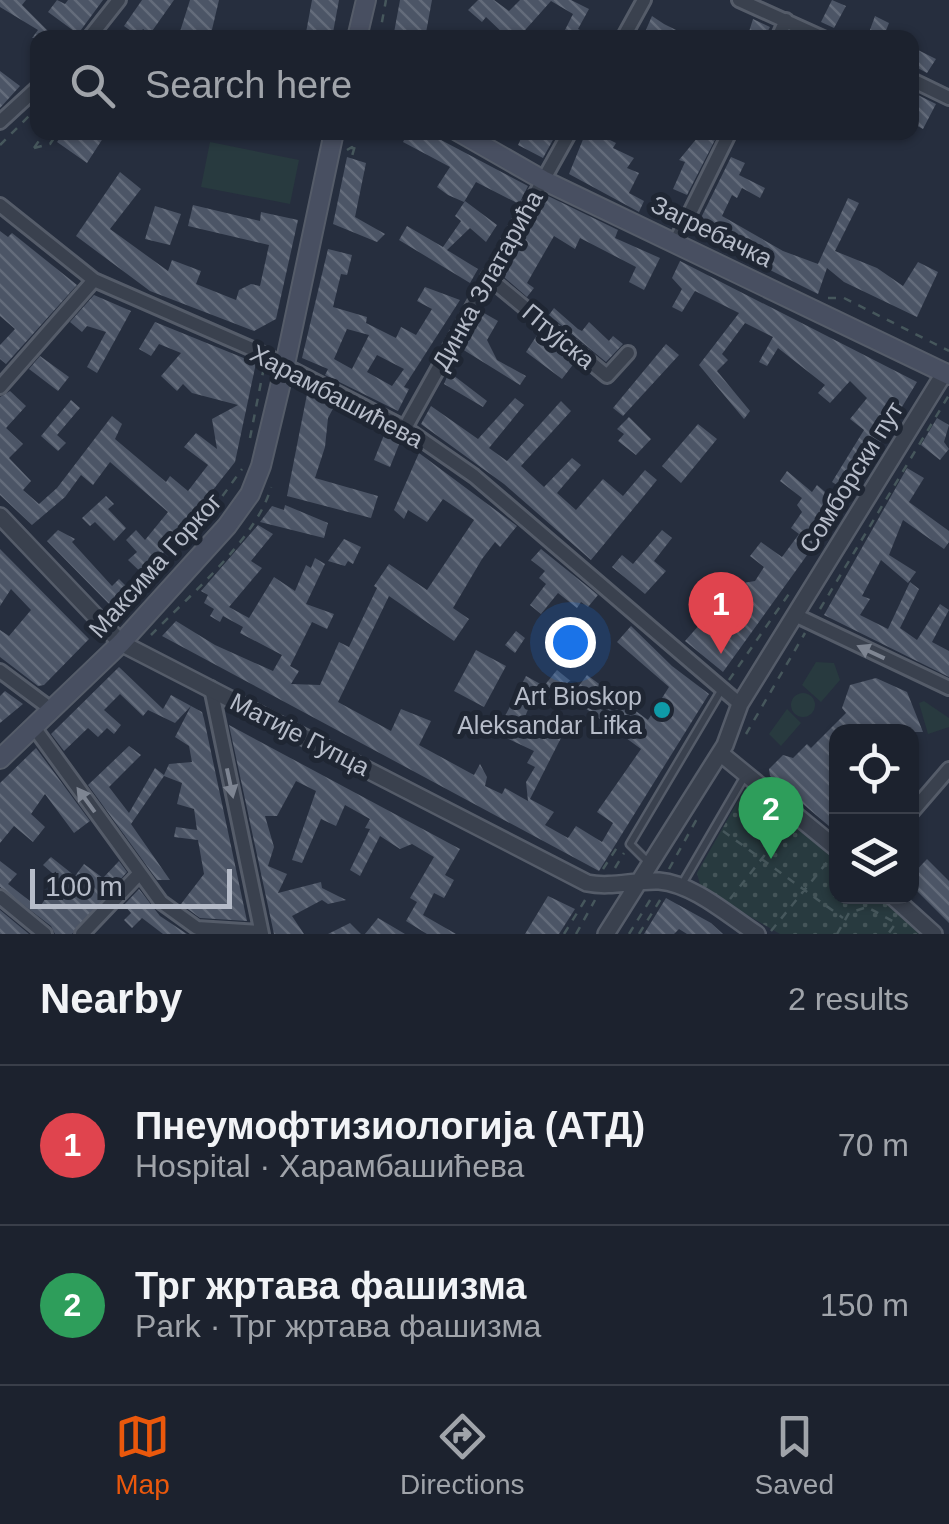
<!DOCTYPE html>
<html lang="en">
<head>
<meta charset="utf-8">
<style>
	body { margin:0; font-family:Arial,sans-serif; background:#252a36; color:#f1f3f6 }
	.controls { position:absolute; right:30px; bottom:30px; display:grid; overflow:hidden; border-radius:20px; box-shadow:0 2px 8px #0004 }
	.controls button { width:90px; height:90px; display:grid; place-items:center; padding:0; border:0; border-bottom:2px solid #3a3f4a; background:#1c222e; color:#f1f3f6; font:50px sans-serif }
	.scale { position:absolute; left:30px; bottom:25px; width:202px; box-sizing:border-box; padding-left:10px; border:5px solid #b6bcc9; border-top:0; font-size:28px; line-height:35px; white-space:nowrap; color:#b6bcc9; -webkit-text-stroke:8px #1f2633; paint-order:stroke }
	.you { position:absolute; left:570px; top:642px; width:35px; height:35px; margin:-25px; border:8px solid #fff; border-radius:50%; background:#1a73e8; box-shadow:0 0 0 15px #1a73e833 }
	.badge { display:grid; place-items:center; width:65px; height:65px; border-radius:50%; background:#ea580c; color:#fff; font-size:32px; font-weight:700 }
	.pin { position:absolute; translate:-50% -82px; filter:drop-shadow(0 2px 5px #0008) }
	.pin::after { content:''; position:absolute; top:52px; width:35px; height:30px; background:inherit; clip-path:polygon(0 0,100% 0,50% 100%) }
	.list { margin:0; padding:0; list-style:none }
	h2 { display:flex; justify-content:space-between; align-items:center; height:130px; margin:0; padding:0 40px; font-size:42px }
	h2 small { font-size:32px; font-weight:400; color:#a0a4aa }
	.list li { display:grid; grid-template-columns:65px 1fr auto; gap:30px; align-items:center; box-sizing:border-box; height:160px; padding:0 40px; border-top:2px solid #3a3f4a }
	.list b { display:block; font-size:38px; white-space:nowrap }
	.list p { margin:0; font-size:32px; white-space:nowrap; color:#a0a4aa }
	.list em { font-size:32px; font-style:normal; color:#a0a4aa }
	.icon { flex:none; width:55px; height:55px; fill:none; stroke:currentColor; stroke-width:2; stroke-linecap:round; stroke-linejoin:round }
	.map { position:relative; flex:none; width:949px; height:934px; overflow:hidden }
	.search { position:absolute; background:#1c222e; box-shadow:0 2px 8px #0004; left:30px; right:30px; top:30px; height:110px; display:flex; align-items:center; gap:25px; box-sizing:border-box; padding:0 35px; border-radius:20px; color:#a0a4aa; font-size:38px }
	.sheet { height:450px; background:#1c222e }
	nav { display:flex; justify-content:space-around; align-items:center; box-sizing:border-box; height:140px; border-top:2px solid #3a3f4a; background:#1c222e; font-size:28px; color:#a0a4aa }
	nav a { display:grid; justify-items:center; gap:5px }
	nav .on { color:#ea580c }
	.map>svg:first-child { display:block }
	.park { fill:url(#park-dots) }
	.garden { fill:#283a3f }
	.building { fill:url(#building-back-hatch); fill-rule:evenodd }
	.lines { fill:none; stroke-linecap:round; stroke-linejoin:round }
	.service-casing { stroke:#555c69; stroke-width:11 }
	.minor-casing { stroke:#555c69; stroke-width:18 }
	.tertiary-casing { stroke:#555c69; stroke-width:20 }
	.secondary-casing { stroke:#555c69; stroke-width:22 }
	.path { stroke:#46575c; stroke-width:2.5; stroke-dasharray:8 8; stroke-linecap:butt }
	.service { stroke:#3a414e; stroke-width:6 }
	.minor { stroke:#3a414e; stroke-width:12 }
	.tertiary { stroke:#3a414e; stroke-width:15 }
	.secondary { stroke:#484f61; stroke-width:18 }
	.oneway { fill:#7e8592 }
	.culture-dot { fill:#0f9aa8; stroke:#1f2633; stroke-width:4 }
	.labels { text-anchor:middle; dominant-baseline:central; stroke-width:10; stroke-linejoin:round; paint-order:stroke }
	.street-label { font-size:25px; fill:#b6bcc9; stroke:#1f2633 }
	.poi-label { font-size:25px; fill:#b6bcc9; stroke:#1f2633; text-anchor:end }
</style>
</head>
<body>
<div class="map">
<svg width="949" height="934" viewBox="0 0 949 934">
	<defs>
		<pattern id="park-dots" width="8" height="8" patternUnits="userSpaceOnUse" patternTransform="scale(2.5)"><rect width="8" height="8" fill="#283a3f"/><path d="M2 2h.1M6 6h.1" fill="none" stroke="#455559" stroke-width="1.8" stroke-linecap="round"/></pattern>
		<pattern id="building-back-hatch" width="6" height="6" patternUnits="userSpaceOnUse" patternTransform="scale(2.5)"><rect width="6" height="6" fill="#4c5566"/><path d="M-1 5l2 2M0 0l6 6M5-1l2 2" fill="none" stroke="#646c7b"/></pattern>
	</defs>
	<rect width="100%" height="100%" fill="#262e3e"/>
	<path class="park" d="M746 787 836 858V896L886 897 925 934H780L701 888 697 873Z"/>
	<path class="garden" d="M210 142 299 160 290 204 201 187Z
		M816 662 834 663 840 680 821 702 802 685Z
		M791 705a12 12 0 1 1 24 0a12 12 0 1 1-24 0Z
		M924 701 949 718V727L928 734 919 703Z
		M787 709 801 723 781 746 769 734Z"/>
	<path class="building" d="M0 0H26L22 5 55 38H32L38 30 0 7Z
		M57 0 65 4 68 0H103L78 34 48 12Z
		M142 0H174L150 34 143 29 138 36 124 26Z
		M190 0H219L210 38H178Z
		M312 0H339L332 38H305Z
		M400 0H432L425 38H393Z
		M478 0H494L509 11 520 0H571L589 9 578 29 596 38H561L573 14 551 1 518 38H508L486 17 482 22 468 10Z
		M832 0 846 6 834 28 821 22Z
		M652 16 664 24 692 38H656L645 32Z
		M875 16 889 23 883 38H867Z
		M753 19 770 27 764 38H747Z
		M912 47 936 59 927 73 912 65Z
		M0 71 20 86 0 108Z
		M918 95 936 104 923 129 912 123V106Z
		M64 132H107L87 163 57 142Z
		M408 132H426L528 186 519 204 476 182 464 202 448 195 437 187 450 167 403 142Z
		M524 132H544L554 138 543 158 518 145Z
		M586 132H605L604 137 616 143 613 148 634 158 627 168 639 173 629 193 644 201 639 212 569 174Z
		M702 132H719L687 195 673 189 685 162 679 160Z
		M347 157 366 163 355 217 385 234 377 242 333 224Z
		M731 157 745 163 739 175 765 188 760 198 742 188 737 198 732 195 722 216 783 251 818 264 848 198 859 203 835 251 877 268 903 286 918 262 938 272 917 317 844 282 827 268 818 294 694 232Z
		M120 172 141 189 110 229 168 271 172 260 201 271 196 284 236 300 239 290 251 284 260 286 269 245 188 226 193 205 260 221 261 212 298 220 276 319 254 331 150 291 76 236Z
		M548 196 618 230 615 238 660 258 644 290 629 282 636 267 580 238 575 249 554 236 527 283 534 288 527 297 504 277Z
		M465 201 497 225 486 242 470 228 447 250 478 269 470 283 399 240 407 226 443 247 461 221 455 216Z
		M155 206 181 214 170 245 145 239Z
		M0 231 8 237 12 233 77 285 6 364 0 359V345L15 329 0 316Z
		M328 249 352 255 347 275 341 274 333 307 367 317 366 323 396 338 401 327 416 335 432 309 417 301 425 287 460 300 404 387 409 389 398 411 325 375 328 369 302 358ZM347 329 369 335 352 369 334 359ZM377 355 404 369 392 386 367 372Z
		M680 261 917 382 850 493 832 482 864 430 850 419 867 398 850 381 830 403 818 393 825 385 778 348 767 366 759 362 773 337 745 323 722 354 728 360 717 371 750 411 744 419 699 365 739 313 695 291 682 312 672 307 682 289 672 278Z
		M94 295 131 311 97 373 87 367 106 332 87 326 82 332 70 322Z
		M554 308 578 329 582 331 589 322 609 341 613 336 623 344 606 362 549 315Z
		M484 313 498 321 487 340 497 360 526 376 520 385 462 349Z
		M155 322 256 363 235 462 145 576 128 560 137 552 126 540 136 530 145 540 168 512 110 462 93 485 81 475 65 497 32 525 0 495V397L10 391 26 406 6 428 23 444 9 458 31 481 23 490 39 504 57 488 112 416 122 424 115 439 166 482 170 476 188 491 208 465 184 447 196 433 217 449 212 419 238 405 192 393 183 384 177 391 161 376 181 353 159 344 151 356 139 349Z
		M539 332 575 362 562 379 526 352Z
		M666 344 679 355 623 416 613 408Z
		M40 356 69 377 58 391 29 369Z
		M449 372 487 401 483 407 444 384Z
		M308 389 336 403 328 418 325 447 315 478 378 496 371 518 287 496Z
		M515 398 524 405 489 448 507 461 561 401 571 411 521 466 544 487 572 458 581 465 557 493 576 510 603 479 623 496 645 470 657 480 591 560 504 484 421 424 431 406 478 439Z
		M71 400 80 408 57 435 66 443 58 451 41 436Z
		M629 417 651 439 636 455 618 441 624 434 617 429Z
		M937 418 949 425 944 442 949 449 940 460 921 445Z
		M698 424 717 439 681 483 662 466Z
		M384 435 400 442 390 467 374 460Z
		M419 453 517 526 500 547 495 542 482 559 453 608 469 619 454 641 389 596 338 702 391 731 401 709 431 721 419 745 474 775 480 764 487 777 485 786 502 794 505 788 528 801 526 782 535 767 527 763 534 751 496 733 526 676 544 686 557 670 578 687 587 675 648 720 669 687 617 642 631 626 672 666 709 694 599 871 162 636 176 621 215 645 273 671 282 655 240 633 243 627 223 616 220 622 210 616 214 609 204 603 208 595 201 591 258 525 273 534 251 561 262 568 229 607 249 618 274 577 295 591 306 565 311 568 315 558 325 564 306 604 334 614 327 629 312 622 290 666 299 671 291 684 320 685 339 642 349 647 377 588 374 586 389 564 427 590 474 520 443 499 427 522 408 510 404 519 394 510ZM545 692 561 704 566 694 641 749 597 812 613 823 602 842 576 826 568 838 545 825 554 812 530 799 562 736 549 730 547 735 522 724 534 695Z
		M907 468 924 478 909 502 949 531V542L944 549 903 520 889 555 916 572 908 583 881 560 862 596 870 599 860 615 888 629 910 582 919 589 900 628 917 640 940 604 949 610 932 642 949 651V677L824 615Z
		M787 471 812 492 817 485 831 497 826 503 838 512 723 672 685 641 701 623 717 636 746 595 741 592 743 583 755 581 764 567 750 556 761 542 782 557 799 534 791 528 802 512 797 505 802 498 780 481Z
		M106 496 114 504 108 509 126 528 114 541 95 522 90 526 82 518Z
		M285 505 328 523 324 538 260 522 272 506 284 510Z
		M58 530 75 539 72 542 112 586 119 579 132 592 115 610 47 541Z
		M662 530 672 538 654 561 666 571 645 594 612 567 622 555 633 564Z
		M344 539 361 547 353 564 348 561 345 566 328 561Z
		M0 549 89 639 44 685 38 686 0 657V630L9 636 31 610 11 589 0 606Z
		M541 549 598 595 588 607 581 602 577 608 558 593 541 614 530 605 546 584 539 578 545 571 531 560Z
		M516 631 525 638 515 653 505 645Z
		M476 650 506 666 484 707 454 691Z
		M119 667 163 709 171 695 191 706 175 723 148 710 143 716 120 694 104 710 121 725 114 734 107 728 98 737 88 728 64 751 51 734Z
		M876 678 907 692 923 732H836V832L770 776 769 769 783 755 793 758 807 744 811 748 846 713 842 708 850 685Z
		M5 691 23 704 0 723V696Z
		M191 706 202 712 204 719 247 921 200 918 181 904 204 874 198 840 174 837 176 827 197 830 194 809 177 804 182 783 164 776 131 824 170 880H157L88 785 129 746 141 755 109 787 129 813 155 768 164 775 169 764 192 762 189 746 175 737Z
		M229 725 460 849 445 875 454 880 444 898 434 893 423 915 456 934H427L406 921 417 902 410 898 434 857 412 844 400 849 380 836 360 876 350 870 370 829 365 828 370 819 345 805 336 826 321 819 302 863 292 860 316 791 296 781 277 816H265L274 847 268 866 287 874 278 893 321 882 322 888 346 900 328 904 322 900 292 916 304 934H274Z
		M36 748 90 821 74 833 45 794 31 814 45 827 33 842 14 826 0 843V783Z
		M51 857 75 876 84 864 103 878 119 861 127 872 72 934H55L51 926 0 887V861L17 874 8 884 39 908 59 879 43 865Z
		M927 859 949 881V923L912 886V875Z
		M139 889 160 916 187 934H163L142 918 132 928 124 920 131 913 124 905Z
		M548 896 575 909 559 934H525Z
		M666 898 711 923 723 934H687L679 929 674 934H644Z
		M0 910 29 934H0Z
		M378 918 405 934H365Z
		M350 923 361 934H328Z"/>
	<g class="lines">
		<defs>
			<path id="service" d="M649 863 630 844 722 689
				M682 884 746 774"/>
			<path id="minor" d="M739 0 823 38
				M89 38 119 0
				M623 38 644 0
				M778 38 786 20
				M912 80 949 98
				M0 122 38 87
				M0 205 94 280 259 352 405 428 474 476 740 704
				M676 241 730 132
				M488 277 607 376 628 353
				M0 387 94 280
				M405 428 570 132
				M795 615 949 688
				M0 671 51 709
				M211 688 262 934
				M33 726 161 902 197 928 261 932
				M912 812 949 769
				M0 897 45 934
				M82 934 139 874"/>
			<path id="tertiary" d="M0 516 121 643 587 883C611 888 634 880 659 881 694 884 728 915 757 934
				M720 753 836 848
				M892 896 934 934
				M606 934 725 745 740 704 945 372"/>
			<path id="secondary" d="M357 38 366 0
				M459 132 543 180 949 375
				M0 759 121 643 227 526 250 494 261 466 283 374 334 132"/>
		</defs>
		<use href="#service" class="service-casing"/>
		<use href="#minor" class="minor-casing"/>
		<use href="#tertiary" class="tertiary-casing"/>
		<use href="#secondary" class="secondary-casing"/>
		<path class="path" d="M379 38 386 0
			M0 145 38 107
			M34 148 50 144 58 132
			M34 148 45 132
			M347 150 352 147V156L359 132
			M828 298H844L949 351
			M250 438 264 367
			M185 548 242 469
			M820 609 949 395
			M151 635C188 597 258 537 271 487
			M729 680 793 588
			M746 734 805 633
			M723 831 843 918
			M615 868 624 853
			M603 869 618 846
			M669 869 699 815
			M730 899 787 827
			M771 931 829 860
			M564 934 587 897
			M576 934 595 900
			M629 934 652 897
			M639 934 662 897
			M837 934 849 913 867 907 896 923 888 934"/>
		<use href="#service" class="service"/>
		<use href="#minor" class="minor"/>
		<use href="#tertiary" class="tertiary"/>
		<use href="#secondary" class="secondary"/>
	</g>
	<defs><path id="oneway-solid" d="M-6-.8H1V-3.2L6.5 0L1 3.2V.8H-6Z" transform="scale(2.5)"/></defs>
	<g class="oneway">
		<use href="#oneway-solid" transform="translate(871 652) rotate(-155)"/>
		<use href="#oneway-solid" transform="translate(230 783) rotate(78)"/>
		<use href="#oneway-solid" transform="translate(86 800) rotate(-126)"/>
	</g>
	<circle class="culture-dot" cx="662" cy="710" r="10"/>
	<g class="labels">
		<g class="street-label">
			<text transform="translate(712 231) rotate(26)">Загребачка</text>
			<text transform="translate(487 280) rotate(-61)">Динка Златарића</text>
			<text transform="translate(559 336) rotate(40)">Птујска</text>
			<text transform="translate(337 396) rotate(28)">Харамбашићева</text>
			<text transform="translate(851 477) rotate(-58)">Сомборски пут</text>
			<text transform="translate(155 565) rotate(-48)">Максима Горког</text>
			<text transform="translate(300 734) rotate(27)">Матије Гупца</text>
		</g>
		<g class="poi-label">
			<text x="642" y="696">Art Bioskop<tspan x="642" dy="29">Aleksandar Lifka</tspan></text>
		</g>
	</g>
</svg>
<div class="controls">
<button><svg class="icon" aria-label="locate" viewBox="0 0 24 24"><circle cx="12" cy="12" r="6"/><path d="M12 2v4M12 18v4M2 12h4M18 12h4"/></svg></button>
<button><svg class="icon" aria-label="layers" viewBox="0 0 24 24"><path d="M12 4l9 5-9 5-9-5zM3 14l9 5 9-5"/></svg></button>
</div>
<div class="scale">100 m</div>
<div class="you"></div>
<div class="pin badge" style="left:721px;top:654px;background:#e0444e">1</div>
<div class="pin badge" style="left:771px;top:859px;background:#2e9e5b">2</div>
<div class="search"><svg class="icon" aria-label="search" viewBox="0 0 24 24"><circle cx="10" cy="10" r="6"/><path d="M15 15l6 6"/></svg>Search here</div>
</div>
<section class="sheet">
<h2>Nearby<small>2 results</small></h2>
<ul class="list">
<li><span class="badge" style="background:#e0444e">1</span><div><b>Пнеумофтизиологија (АТД)</b><p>Hospital · Харамбашићева</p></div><em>70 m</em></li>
<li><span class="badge" style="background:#2e9e5b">2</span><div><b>Трг жртава фашизма</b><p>Park · Трг жртава фашизма</p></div><em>150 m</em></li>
</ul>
</section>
<nav>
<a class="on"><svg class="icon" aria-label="map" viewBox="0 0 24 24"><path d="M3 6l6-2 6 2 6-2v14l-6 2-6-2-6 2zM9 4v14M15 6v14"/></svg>Map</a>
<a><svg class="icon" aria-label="directions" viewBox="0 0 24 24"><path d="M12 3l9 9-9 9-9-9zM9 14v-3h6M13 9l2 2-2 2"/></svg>Directions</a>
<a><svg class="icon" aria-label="saved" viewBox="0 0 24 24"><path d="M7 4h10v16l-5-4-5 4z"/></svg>Saved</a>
</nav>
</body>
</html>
